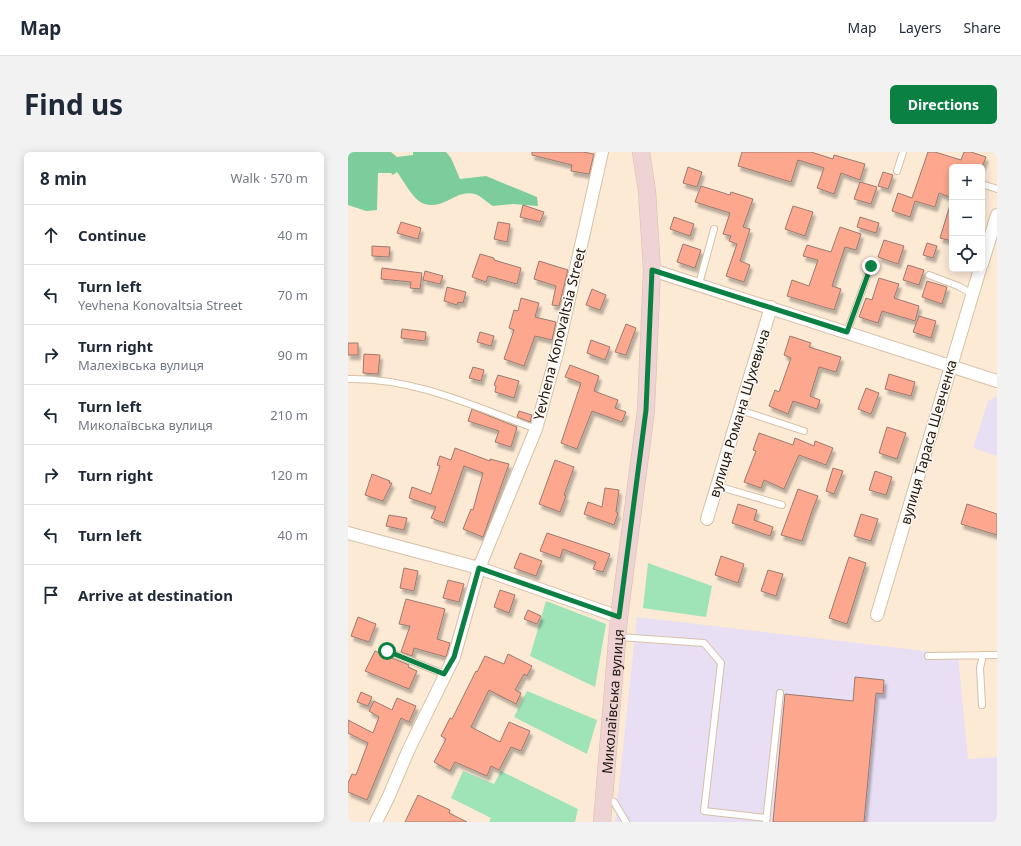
<!DOCTYPE html>
<html lang="en">
<head>
<meta charset="utf-8">
<style>
	body { margin:0; font-family:"Noto Sans",sans-serif; background:#f2f2f3; color:#1f2937 }
	.controls { position:absolute; right:12px; top:12px; display:grid; overflow:hidden; border-radius:6px; box-shadow:0 2px 10px #0003 }
	.controls button { width:36px; height:36px; display:grid; place-items:center; padding:0; border:0; border-bottom:1px solid #e0e1e3; background:#fff; color:#1f2937; font:20px sans-serif }
	.stop { position:absolute; width:12px; height:12px; margin:-9px; border:3px solid #0b8043; border-radius:50%; background:#fff }
	.stop.end { background:#0b8043; border-color:#fff; box-shadow:0 1px 4px #0008 }
	.list { margin:0; padding:0; list-style:none }
	h2 { display:flex; justify-content:space-between; align-items:center; height:52px; margin:0; padding:0 16px; font-size:17px }
	h2 small { font-size:13px; font-weight:400; color:#747a83 }
	.list li { display:grid; grid-template-columns:26px 1fr auto; gap:12px; align-items:center; box-sizing:border-box; height:60px; padding:0 16px; border-top:1px solid #e0e1e3 }
	.list b { display:block; font-size:15px; white-space:nowrap }
	.list p { margin:0; font-size:13px; white-space:nowrap; color:#747a83 }
	.list em { font-size:13px; font-style:normal; color:#747a83 }
	.icon { flex:none; width:22px; height:22px; fill:none; stroke:currentColor; stroke-width:2; stroke-linecap:round; stroke-linejoin:round }
	.map { position:relative; flex:none; width:649px; height:670px; overflow:hidden; border-radius:6px }
	header { display:flex; align-items:center; gap:24px; box-sizing:border-box; height:56px; padding:0 20px; background:#fff; border-bottom:1px solid #e0e1e3 }
	header strong { font-size:19px }
	nav { display:flex; gap:22px; margin-inline-start:auto; font-size:14px }
	.intro { display:flex; align-items:center; justify-content:space-between; box-sizing:border-box; height:96px; padding:0 24px }
	h1 { margin:0; font-size:28px }
	.button { padding:10px 18px; border-radius:6px; background:#0b8043; color:#fff; font-size:14px; font-weight:700 }
	main { display:flex; gap:24px; padding:0 24px }
	aside { flex:1; background:#fff; border-radius:6px; box-shadow:0 2px 10px #0003 }
	.map>svg:first-child { display:block }
	.industrial { fill:#e9dff4 }
	.green { fill:#9ee4b7 }
	.forest { fill:#7ccd9b }
	.building { fill:#fda88e; stroke:#9a7a70; filter:url(#shadow) }
	.lines { fill:none; stroke-linecap:round; stroke-linejoin:round }
	.service-casing { stroke:#d6c0a6; stroke-width:8 }
	.minor-casing { stroke:#d6c0a6; stroke-width:14 }
	.secondary-casing { stroke:#d6c0a6; stroke-width:18 }
	.service { stroke:#fff; stroke-width:6 }
	.minor { stroke:#fff; stroke-width:12 }
	.secondary { stroke:#eed2d4; stroke-width:17 }
	.route { stroke:#0b8043; stroke-width:5 }
	.labels { text-anchor:middle; dominant-baseline:central; stroke-width:3; stroke-linejoin:round; paint-order:stroke }
	.street-label { font-size:14px; fill:#1d150b; stroke:#fffaf5 }
</style>
</head>
<body>
<header>
<strong>Map</strong>
<nav><a>Map</a><a>Layers</a><a>Share</a></nav>
</header>
<div class="intro"><h1>Find us</h1><a class="button">Directions</a></div>
<main>
<aside>
<h2>8 min<small>Walk · 570 m</small></h2>
<ul class="list">
<li><svg class="icon" aria-label="ahead" viewBox="0 0 24 24"><path d="M12 20V5M6 11l6-6 6 6"/></svg><div><b>Continue</b></div><em>40 m</em></li>
<li><svg class="icon" aria-label="left" viewBox="0 0 24 24"><path d="M17 20v-9H6M10 6l-5 5 5 5"/></svg><div><b>Turn left</b><p>Yevhena Konovaltsia Street</p></div><em>70 m</em></li>
<li><svg class="icon" aria-label="right" viewBox="0 0 24 24"><path d="M7 20v-9h11M14 6l5 5-5 5"/></svg><div><b>Turn right</b><p>Малехівська вулиця</p></div><em>90 m</em></li>
<li><svg class="icon" aria-label="left" viewBox="0 0 24 24"><path d="M17 20v-9H6M10 6l-5 5 5 5"/></svg><div><b>Turn left</b><p>Миколаївська вулиця</p></div><em>210 m</em></li>
<li><svg class="icon" aria-label="right" viewBox="0 0 24 24"><path d="M7 20v-9h11M14 6l5 5-5 5"/></svg><div><b>Turn right</b></div><em>120 m</em></li>
<li><svg class="icon" aria-label="left" viewBox="0 0 24 24"><path d="M17 20v-9H6M10 6l-5 5 5 5"/></svg><div><b>Turn left</b></div><em>40 m</em></li>
<li><svg class="icon" aria-label="arrive" viewBox="0 0 24 24"><path d="M6 21V4h12l-3 4 3 4H6"/></svg><div><b>Arrive at destination</b></div></li>
</ul>
</aside>
<div class="map">
<svg width="649" height="670" viewBox="0 0 649 670">
	<defs>
		<filter id="shadow"><feDropShadow dx="2.5" dy="4.5" stdDeviation="1" flood-color="#0004"/></filter>
	</defs>
	<rect width="100%" height="100%" fill="#fdead5"/>
	<path class="industrial" d="M649 244V304L625 296 640 249Z
		M289 465 610 503 620 607 649 605V670H267Z"/>
	<path class="green" d="M300 411 364 434 358 465 295 456Z
		M198 449 258 472 247 535 182 504Z
		M179 539 249 568 239 602 166 565Z
		M115 619 146 632 153 619 230 657 227 670H141L143 666 103 646Z"/>
	<path class="forest" d="M0 0H43L49 5 65 3V0H98L103 6 112 27 138 24 189 45 190 54 165 52 145 54C140 51 133 44 127 42 106 37 96 60 74 51 64 46 56 29 49 20L45 23 43 21H30L29 58 18 59 0 53Z"/>
	<path class="building" d="M184 0H235L246 2 241 22 223 19 224 13 184 3Z
		M394 0H463L485 7 486 3 517 12 512 28 493 21 486 42 469 36 476 16 450 8 443 30 390 14Z
		M580 0H587L613 8 616 0H623L638 5 634 15H604V46L591 41 587 55 567 49 562 65 544 59 550 41 564 46Z
		M340 15 354 20 349 35 335 31Z
		M535 20 545 23 540 37 530 34Z
		M512 30 529 35 523 52 506 47Z
		M353 34 382 43 383 40 405 47 395 75 402 77 392 109 402 113 396 130 378 124 389 92 381 89 383 84 375 82 382 61 347 50Z
		M175 53 196 60 192 70 172 65Z
		M602 53 604 54V89L592 86Z
		M445 54 465 60 457 84 437 77Z
		M326 65 346 72 342 84 322 77Z
		M512 65 531 71 528 81 509 75Z
		M53 70 73 76 70 87 49 81Z
		M150 70 162 72 159 90 146 87Z
		M492 75 513 82 508 98 497 95 484 134 493 137 486 158 439 144 444 128 461 134 470 108 455 104 459 93 483 100Z
		M536 88 556 94 550 112 530 105Z
		M579 91 589 94 585 106 575 103Z
		M335 92 353 98 347 116 329 110Z
		M24 94 42 95 41 105 24 104Z
		M132 102 146 106V108L173 116 169 132 140 124 138 130 124 125Z
		M191 109 220 118 211 154 204 153 208 134 186 127Z
		M560 113 576 118 571 133 555 128Z
		M34 116 74 121 72 137 62 136 63 130 33 127Z
		M77 119 95 124 92 132 75 128Z
		M531 126 551 132 546 146 571 154 567 169 534 159 530 171 511 165 518 146 524 148Z
		M579 129 599 135 594 152 574 145Z
		M99 135 118 140 115 151 110 150 109 153 96 149Z
		M244 137 258 143 252 158 238 153Z
		M173 146 191 151 187 165 208 170 204 188 187 184 176 214 156 207 166 178 161 176 166 158 170 159Z
		M571 164 588 169 583 186 565 180Z
		M278 172 288 176 278 203 267 200Z
		M54 177 78 180 77 189 53 186Z
		M132 180 146 184 143 194 129 190Z
		M442 184 463 191 461 195 493 205 488 220 471 215 462 244 472 248 469 257 445 249 440 262 421 254 427 238 431 240 443 206 436 203Z
		M243 188 262 195 257 208 239 201Z
		M0 191H10V203H0Z
		M16 202 32 203 30 222 15 221Z
		M222 213 251 224 246 239 270 248 267 256 278 260 274 270 244 259 229 297 213 291 233 231 217 225Z
		M125 215 136 218 133 229 121 226Z
		M541 222 567 230 563 244 537 237Z
		M150 223 171 229 166 246 147 240 148 234 146 233Z
		M518 236 531 241 523 262 510 257Z
		M124 257 169 275 163 295 147 290 151 279 120 269Z
		M171 259 184 263 182 270 169 265Z
		M539 275 558 281 549 307 531 301Z
		M411 281 445 293 447 286 466 294 467 289 485 296 478 313 451 303 436 337 416 328 413 336 396 330 408 299 405 298Z
		M107 296 142 309V307L161 312 135 385 115 377 123 357 125 358 135 321 116 314 96 371 83 366 88 355 61 346 64 335 83 342 92 314 89 313 92 304 103 308Z
		M207 308 226 315 216 343 218 344 212 360 191 352Z
		M485 316 495 319 486 342 478 339Z
		M527 319 544 325 538 343 521 338Z
		M24 322 42 329 41 331H44L35 349 17 343Z
		M257 336 271 338 268 360 270 361 266 373 236 362 240 350 254 355Z
		M450 337 470 344 464 359 454 389 433 383Z
		M390 352 409 358 406 368 425 375 422 384 384 371Z
		M619 352 649 362V383L613 372Z
		M513 362 530 367 523 389 506 384Z
		M41 363 59 366 56 378 38 374Z
		M199 381 262 402 255 420 245 417 248 410 215 397 212 406 192 399Z
		M172 401 194 409 188 424 166 416Z
		M373 404 396 412 390 431 367 423Z
		M501 405 518 411 499 472 481 466Z
		M56 416 70 419 66 439 52 436Z
		M420 418 435 422 428 444 413 439Z
		M100 428 116 432 111 450 95 446Z
		M152 438 167 443 161 461 146 455Z
		M58 447 97 457 89 487 102 491 98 505 66 496 64 504 53 500 62 474 51 472Z
		M180 458 193 464 189 472 176 467Z
		M10 465 28 472 21 490 3 484Z
		M27 499 61 513 60 515 69 519 61 537 17 519Z
		M160 502 184 514 179 524 176 522 167 538 173 541 168 552 141 538 123 575 152 590 161 570 182 579 173 599 163 595 151 618 143 614 139 624 107 610 102 619 86 610 98 587 93 584 102 566 104 567 128 519 129 520 137 504 156 512Z
		M507 525 536 528 535 542 528 541 516 670H425L437 542 505 549Z
		M13 540 24 545 20 554 9 550Z
		M49 546 68 554 61 570 53 566 19 648 0 640V631L4 622 8 623 20 591 0 581V568L25 581 31 565 21 559 26 549 44 558Z
		M70 643 102 658 101 661 119 670H57Z"/>
	<g class="lines">
		<defs>
			<path id="service" d="M549 19 555 0
				M634 32 649 37
				M581 123 610 134 625 142
				M351 132 366 77
				M499 180 523 114
				M0 227C65 225 128 255 188 277
				M392 258 456 279
				M369 334 434 353
				M271 485 356 491 373 511 356 659 419 666
				M39 499 96 522
				M580 504 649 503
				M634 553 632 516 635 503
				M258 646 266 650 278 670
				M418 670 432 541"/>
			<path id="minor" d="M634 112 649 63
				M304 118 649 229
				M359 367 423 155
				M0 381 131 416 271 465
				M529 463 632 117
				M28 670 40 646 60 599 106 505 131 416 188 277 209 201 254 0"/>
			<g id="secondary">
				<path id="s1" d="M254 670 271 465 298 258 304 118 299 39 293 0"/>
			</g>
		</defs>
		<use href="#service" class="service-casing"/>
		<use href="#minor" class="minor-casing"/>
		<use href="#secondary" class="secondary-casing"/>
		<use href="#service" class="service"/>
		<use href="#minor" class="minor"/>
		<use href="#secondary" class="secondary"/>
	</g>
	<g class="lines">
		<path class="route" d="M39 499 96 522 106 505 131 416 271 465 298 258 304 118 499 180 523 114"/>
	</g>
	<g class="labels">
		<g class="street-label">
			<text transform="translate(211 182) rotate(-76)">Yevhena Konovaltsia Street</text>
			<text transform="translate(391 261) rotate(-73)">вулиця Романа Шухевича</text>
			<text transform="translate(580 290) rotate(-74)">вулиця Тараса Шевченка</text>
			<text stroke="none"><textPath href="#s1" startOffset="121">Миколаївська вулиця</textPath></text>
		</g>
	</g>
</svg>
<div class="controls">
<button>+</button>
<button>−</button>
<button><svg class="icon" aria-label="locate" viewBox="0 0 24 24"><circle cx="12" cy="12" r="6"/><path d="M12 2v4M12 18v4M2 12h4M18 12h4"/></svg></button>
</div>
<div class="stop" style="left:39px;top:499px"></div>
<div class="stop end" style="left:523px;top:114px"></div>
</div>
</main>
</body>
</html>
